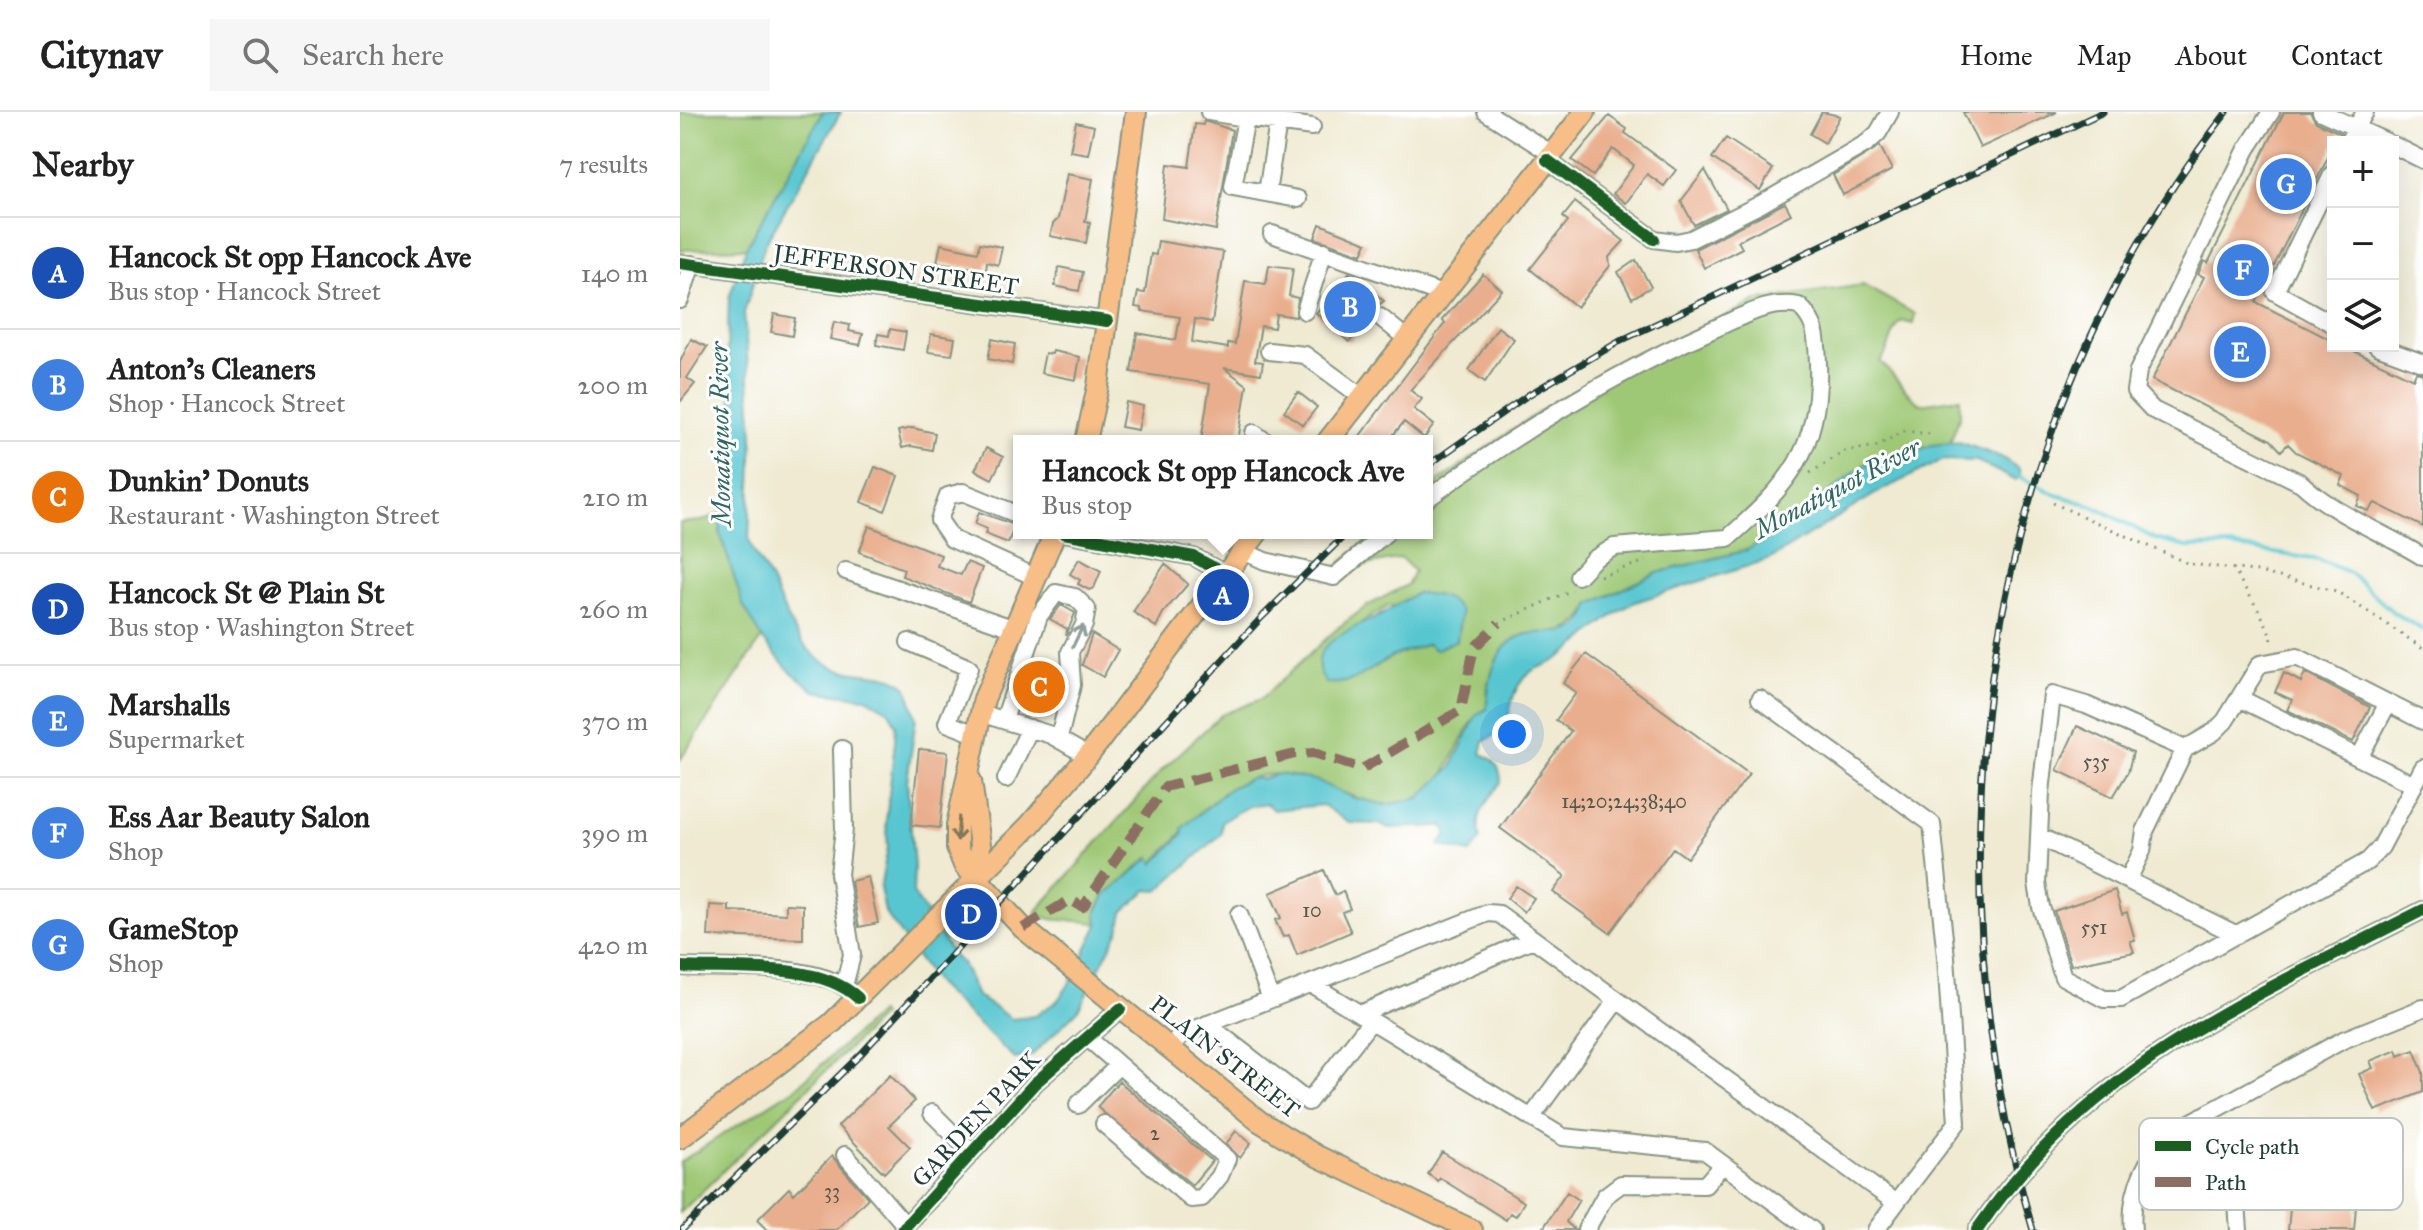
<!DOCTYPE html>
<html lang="en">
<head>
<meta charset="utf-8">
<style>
	body { margin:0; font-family:"IM FELL Great Primer",serif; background:#f6f6f6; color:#222 }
	.controls { position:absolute; right:24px; top:24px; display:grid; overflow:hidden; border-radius:0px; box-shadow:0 8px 32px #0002 }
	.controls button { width:72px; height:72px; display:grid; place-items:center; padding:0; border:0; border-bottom:2px solid #e0e0e0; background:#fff; color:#222; font:40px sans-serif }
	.you { position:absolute; left:832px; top:622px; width:28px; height:28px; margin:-20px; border:6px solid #fff; border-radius:50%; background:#1a73e8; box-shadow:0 0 0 12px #1a73e833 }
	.badge { display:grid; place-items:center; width:52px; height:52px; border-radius:50%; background:#0f766e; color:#fff; font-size:26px; font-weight:700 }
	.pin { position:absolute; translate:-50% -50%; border:4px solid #fff; box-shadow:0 2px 8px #0006 }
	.popup { position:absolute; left:333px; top:323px; width:420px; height:104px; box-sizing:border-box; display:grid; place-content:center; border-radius:0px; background:#fff; filter:drop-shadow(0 2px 6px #0005); font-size:26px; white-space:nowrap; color:#767676 }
	.popup b { font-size:30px; color:#222 }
	.popup::after { content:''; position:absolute; left:50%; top:100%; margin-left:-16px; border:16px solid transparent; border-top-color:#fff }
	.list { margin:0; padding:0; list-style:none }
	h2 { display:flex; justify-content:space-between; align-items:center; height:104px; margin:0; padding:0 32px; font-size:34px }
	h2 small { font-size:26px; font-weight:400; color:#767676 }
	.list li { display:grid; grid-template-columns:52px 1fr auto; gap:24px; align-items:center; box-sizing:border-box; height:112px; padding:0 32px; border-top:2px solid #e0e0e0 }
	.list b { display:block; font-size:30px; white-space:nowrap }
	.list p { margin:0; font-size:26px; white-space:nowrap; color:#767676 }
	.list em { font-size:26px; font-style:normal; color:#767676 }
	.icon { flex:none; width:44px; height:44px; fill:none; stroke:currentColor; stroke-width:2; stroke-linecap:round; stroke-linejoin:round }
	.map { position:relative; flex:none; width:1743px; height:1118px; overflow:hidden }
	header { display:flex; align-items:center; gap:48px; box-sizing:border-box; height:112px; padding:0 40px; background:#fff; border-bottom:2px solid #e0e0e0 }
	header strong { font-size:38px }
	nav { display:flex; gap:44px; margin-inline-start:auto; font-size:28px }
	.search { width:560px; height:72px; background:#f6f6f6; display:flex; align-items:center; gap:20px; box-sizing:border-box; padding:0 28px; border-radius:0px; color:#767676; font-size:30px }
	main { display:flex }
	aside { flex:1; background:#fff }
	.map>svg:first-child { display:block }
	.green { fill:#9ec874; stroke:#5e8254; stroke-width:2; fill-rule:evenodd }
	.water { fill:#59c6d0; stroke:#3c8282; stroke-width:2 }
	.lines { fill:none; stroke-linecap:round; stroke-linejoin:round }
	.stream { stroke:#59c6d0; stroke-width:4 }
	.building { fill:#e9ae8d }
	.minor-casing { stroke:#879482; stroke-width:20 }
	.major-casing { stroke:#879482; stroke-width:24 }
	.path { stroke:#879482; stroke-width:3; stroke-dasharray:2 6; stroke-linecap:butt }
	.minor { stroke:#fff; stroke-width:16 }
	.major { stroke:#f7be87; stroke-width:20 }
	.rail-casing { stroke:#1f3d34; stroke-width:7 }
	.rail { stroke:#fff; stroke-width:4; stroke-dasharray:12; stroke-linecap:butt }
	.quiet { stroke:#8d6e63; stroke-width:10; stroke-dasharray:20 10; stroke-linecap:butt }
	.cycleway-casing { stroke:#fff; stroke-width:17 }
	.cycleway { stroke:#1b5e20; stroke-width:12 }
	.oneway { stroke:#8f9e9a }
	.oneway2 { stroke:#807759 }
	.labels { text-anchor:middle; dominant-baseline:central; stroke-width:6; stroke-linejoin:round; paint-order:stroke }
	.number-label { font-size:20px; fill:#52594a }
	.street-label { font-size:24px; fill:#1f3d34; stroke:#fff }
	.water-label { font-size:26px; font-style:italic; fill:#306663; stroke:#fff }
	.key { fill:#fff; stroke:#bcc5c2; stroke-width:2 }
	.key-label { font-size:22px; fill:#1f3d34 }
</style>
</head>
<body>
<header>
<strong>Citynav</strong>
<div class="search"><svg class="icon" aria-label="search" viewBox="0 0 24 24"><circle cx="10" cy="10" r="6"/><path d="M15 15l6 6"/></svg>Search here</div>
<nav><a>Home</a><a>Map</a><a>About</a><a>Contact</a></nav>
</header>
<main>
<aside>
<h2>Nearby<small>7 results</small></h2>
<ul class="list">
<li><span class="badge" style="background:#1a4fb4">A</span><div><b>Hancock St opp Hancock Ave</b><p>Bus stop · Hancock Street</p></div><em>140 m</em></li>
<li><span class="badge" style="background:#3f7fe0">B</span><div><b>Anton's Cleaners</b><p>Shop · Hancock Street</p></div><em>200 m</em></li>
<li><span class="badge" style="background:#e8710a">C</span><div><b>Dunkin' Donuts</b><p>Restaurant · Washington Street</p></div><em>210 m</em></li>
<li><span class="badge" style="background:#1a4fb4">D</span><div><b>Hancock St @ Plain St</b><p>Bus stop · Washington Street</p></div><em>260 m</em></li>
<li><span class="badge" style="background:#3f7fe0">E</span><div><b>Marshalls</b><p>Supermarket</p></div><em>370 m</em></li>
<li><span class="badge" style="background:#3f7fe0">F</span><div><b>Ess Aar Beauty Salon</b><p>Shop</p></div><em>390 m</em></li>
<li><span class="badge" style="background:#3f7fe0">G</span><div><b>GameStop</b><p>Shop</p></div><em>420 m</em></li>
</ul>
</aside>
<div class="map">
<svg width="1743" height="1118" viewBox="0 0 1743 1118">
	<rect width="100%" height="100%" fill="#fff"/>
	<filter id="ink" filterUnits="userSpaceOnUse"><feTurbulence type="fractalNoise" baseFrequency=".0125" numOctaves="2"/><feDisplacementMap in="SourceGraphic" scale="16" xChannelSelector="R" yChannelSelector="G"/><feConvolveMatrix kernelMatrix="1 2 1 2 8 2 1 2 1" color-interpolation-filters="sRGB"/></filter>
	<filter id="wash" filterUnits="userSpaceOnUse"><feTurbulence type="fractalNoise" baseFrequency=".006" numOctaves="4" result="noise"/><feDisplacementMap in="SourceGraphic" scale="32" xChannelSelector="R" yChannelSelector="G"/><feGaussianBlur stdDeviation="1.8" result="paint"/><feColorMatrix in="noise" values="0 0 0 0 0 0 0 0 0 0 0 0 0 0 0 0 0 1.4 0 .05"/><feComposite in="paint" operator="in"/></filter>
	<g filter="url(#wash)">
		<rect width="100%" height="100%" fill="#efead1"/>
		<path class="green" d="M0 0H143L66 136 0 138Z
			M1183 173 1235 202 1233 212 1221 209C1209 222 1212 236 1200 250 1216 263 1223 280 1240 292L1280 286V303L1270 331 1184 353 1103 416 1067 438 977 461 911 492C899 518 875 528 845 522L808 570 807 597C778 611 775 669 738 686 676 714 621 632 552 675 521 694 498 727 473 752L470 745 425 784 417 799 418 812C394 805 375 813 355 801L483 657 541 603 581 587 659 515 687 494 727 473 734 459 721 446 651 460 695 421H747V377L875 289 1079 188ZM710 493 756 538 748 532C736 536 722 539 711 545 687 557 675 574 646 571L682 510Z
			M53 396 88 517 0 648V411L22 409Z
			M199 901 202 904 0 1101V1050L117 975Z"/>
		<path class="water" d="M143 0H161L85 132 64 201 73 323 69 427C74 445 85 455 92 471 107 505 122 548 163 558 185 563 209 559 227 575L236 606 227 669 234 755 233 781 275 846 282 851 297 884 332 907 355 904 377 889 388 874 418 813 417 799 425 784 471 745 474 752 503 722 502 716 550 676 571 666 582 667 598 662 635 668 674 686 706 693 739 686 771 656 797 602 807 597C808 569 813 533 844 523 857 518 880 523 893 517 903 513 907 501 911 492L977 461 1067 438 1103 416 1184 353 1215 347 1252 333 1279 330 1321 345 1339 357 1340 365 1335 368 1297 349 1263 348 1200 379 1090 447 955 490C925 505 904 530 876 548 864 555 853 555 844 566 822 591 840 613 804 629L801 642C815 646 821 657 821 670 807 691 793 701 801 727L790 741 759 733 767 722 764 714 706 716 700 712 669 711 643 693 593 698 587 692 569 694 542 709 541 722 478 779 467 778 443 800 439 818 398 898 352 943 335 947 256 872 205 800 200 776 208 735 206 709 215 629 216 613 209 599 186 586 135 579 108 557 84 529 63 493 40 421V409L54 372 48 346 55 321 47 239 49 186 66 136Z
			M737 481C757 483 769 483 781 500L777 528 755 538 748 532C735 537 722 540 711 545 687 558 675 574 646 571 620 536 668 518 693 507 708 500 721 489 737 481Z"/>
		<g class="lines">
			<path class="stream" d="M1338 364 1377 383 1414 394 1475 427 1507 435 1550 434 1639 448 1670 461 1714 501 1743 518"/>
		</g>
		<g id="blocks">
			<path class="building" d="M1142 0 1160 4 1145 31 1130 22Z
				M1283 0H1377L1300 36Z
				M1604 0H1630L1636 10 1660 21 1576 190 1653 229V234H1663L1733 267 1736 260 1743 262V415L1695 391 1688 399 1677 394 1681 384 1660 373 1664 364 1616 340 1608 332 1601 339 1591 328 1472 268 1524 165 1518 162 1524 149 1528 151Z
				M929 4 947 17 945 21 996 58 984 74 967 62 946 91 933 82 954 53 933 37 913 64 892 48Z
				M524 9 552 18 536 118 482 107 488 52 509 55 515 12 523 13Z
				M396 10 414 14 408 42 390 39Z
				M1046 26 1093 57 1080 78 1032 46Z
				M1200 34 1212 58 1163 83 1153 63Z
				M1025 58 1047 97 1014 113 1001 89Z
				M387 62 413 67 405 109 410 110 406 131 370 124 373 112 378 107Z
				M895 90 944 129 929 145 930 154 897 195 850 157 888 109 883 105Z
				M1105 91 1111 102 1058 129 1062 136 1024 156 1015 137Z
				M640 112 687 131 682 142 635 126Z
				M478 129 543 140 532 210 515 207 512 230 548 236V231L555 232 565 169 586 172 589 153 613 156 609 184 618 186 616 205 596 202 594 216 581 214 575 249 583 250 581 262 544 256 567 273 558 329H521L530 272 451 260 457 221 496 228 500 205 462 199V196L455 195 458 180 465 181 471 142 476 143Z
				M300 131 322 135 318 153 307 150 306 158 257 150 261 132 298 140Z
				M956 148 971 175 952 186 938 160Z
				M379 155 403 160 399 179 375 174Z
				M669 161 704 189 692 198 689 206 669 230 636 201Z
				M803 162 822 178 730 278 742 287 734 297 754 313 744 326 724 310 708 329H676L765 211 762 208Z
				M94 202 115 206 112 224 91 220Z
				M154 210 170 213 169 219 183 222 180 233 150 227Z
				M818 215 834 227 805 270 789 258Z
				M210 217 226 220 223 238 196 233 198 222 209 224Z
				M251 222 275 226 272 243 248 240Z
				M11 227 27 235 7 266 15 272 0 290V250Z
				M312 227 335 232 332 252 308 247Z
				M373 239 400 245 396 268 361 261 365 241 372 242Z
				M618 280 637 295 623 313 604 299Z
				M446 290 463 294 458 318 441 315Z
				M232 316 255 321 252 338 231 334 222 336 218 319Z
				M306 336 323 345 312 367 295 358Z
				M195 355 218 364 205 399 181 390Z
				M299 400 335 413 328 431 305 422 307 417 295 412Z
				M189 414 261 443 257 454 281 463 287 450 302 456 289 490 222 464 224 457 179 440Z
				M399 447 421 459 414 476 409 478 398 472 400 468 390 462Z
				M485 452 508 472 483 501 476 515 453 500Z
				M381 493 395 501 386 524 387 517 370 507Z
				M412 522 438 538 423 565 402 553Z
				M906 542 1069 662 1007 746 993 736 930 821 873 780 885 764 820 716 891 619 876 608 896 581 883 571Z
				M353 555 381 566 370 598 343 587Z
				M1604 561 1621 570 1625 561 1690 595 1673 630 1607 598 1612 588 1595 580Z
				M1397 614 1453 640 1448 660 1433 685 1377 658Z
				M239 637 268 640 260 716 231 713Z
				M644 758 655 783 663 779 670 797 662 800 671 820 617 843 609 823 603 825 595 808 601 806 590 781Z
				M188 765 198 811 179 815 171 769Z
				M836 774 854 786 844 800 827 786Z
				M1435 778 1442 802 1447 800 1455 828 1450 829 1454 840 1391 853 1374 799Z
				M106 792 123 793V827L28 824 30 793 49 794V799L106 802Z
				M1717 938 1719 944 1734 938 1743 960V980L1695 999 1679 962 1693 956 1690 949Z
				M210 963 235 989 209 1014 230 1035 204 1061 158 1014Z
				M439 969 532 1049 512 1073 417 995Z
				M556 1019 571 1031 560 1046 546 1032Z
				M762 1040 844 1090 836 1104 830 1101 826 1108 760 1066 758 1069 748 1062Z
				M152 1044 188 1086 156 1118H87L77 1108 109 1076 114 1082Z
				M1614 1053 1639 1056 1649 1065 1660 1058 1679 1060 1674 1118H1608Z
				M887 1080 899 1088 886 1110 895 1118H862Z"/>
		</g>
	</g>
	<g filter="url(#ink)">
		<use href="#blocks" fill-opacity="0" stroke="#879482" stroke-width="2"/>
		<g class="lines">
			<defs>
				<path id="minor" d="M529 0 566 6 553 75 618 87
					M806 0 872 42
					M1591 0 1567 37 1458 259 1455 279 1473 298 1621 371C1655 403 1703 420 1743 445
					M1641 0 1707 30
					M566 6 632 15
					M1668 30 1685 0
					M1713 33 1743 48
					M867 48 974 127 996 130 1011 127 1081 92 1187 31 1198 21 1210 0
					M1653 61 1595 180 1653 212
					M587 81 598 10
					M592 122 762 182
					M0 151 427 209
					M0 188 12 152
					M625 199 644 139
					M700 205 727 227
					M1697 234 1743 251
					M589 239 625 243 682 285
					M574 321 585 329
					M747 387C837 321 930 263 1032 218 1061 205 1088 188 1119 194 1137 210 1137 228 1138 251 1141 335 1110 372 1048 426L934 435 914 447 898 464
					M339 403 283 380 268 384 259 408 272 427 355 465
					M384 421 514 445 545 462
					M563 439 585 449 654 465 706 421
					M166 459 332 516
					M229 530 289 556 267 611 295 622
					M1559 586 1734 673
					M300 601 371 623 408 644
					M324 608 359 504 376 481 395 485 407 497 404 513 390 540 392 573 379 626
					M162 637 164 717 159 762 172 843 164 874
					M1505 637 1406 593 1372 583 1361 680 1357 771 1361 795 1383 865 1424 887H1441L1688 749 1701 735 1743 656
					M1679 646 1708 591
					M326 667 350 616
					M1359 724 1557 823
					M1448 768 1462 739 1465 719 1505 637 1534 620 1545 609 1580 552 1617 545 1743 609
					M559 802 591 887
					M0 855C45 857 135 850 170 879
					M631 872 883 1025 1025 1039 1132 1118
					M680 902 853 827
					M527 912 628 990 691 909
					M409 927 547 1047 540 1064 522 1086 511 1087 424 1012
					M488 936 503 922 808 801 819 802 1216 1091 1277 1011 1266 845 1252 712 1080 587
					M398 993 439 953
					M252 1001 292 1041
					M1522 1004 1555 1065 1559 1118
					M851 1006 937 888
					M165 1043 226 1114
					M1547 1047C1574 1034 1660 984 1650 1054
					M222 1118 354 972 440 897
					M906 1118 925 1084 941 1072 1025 1073 1043 1052
					M1196 1118 1216 1091
					M1297 1118C1410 952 1571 886 1743 798
					M1453 1118C1449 1077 1467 1042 1499 1017L1663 928 1743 896"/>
				<path id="major" d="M406 329 418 274 456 0
					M648 329 905 0
					M375 421 304 587 277 713V736L284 753 343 816 579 1009 637 1044 792 1118
					M291 669 300 733 297 769
					M0 1026 151 912 350 713 408 644 577 421"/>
			</defs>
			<use href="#minor" class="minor-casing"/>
			<use href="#major" class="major-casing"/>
			<path class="path" d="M1130 361 1165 339 1197 334 1224 319 1251 322
				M1373 391 1509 452 1575 459 1656 479 1743 536
				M1553 456C1565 479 1589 509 1593 533
				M920 464 966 449
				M819 511 892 478"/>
			<use href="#minor" class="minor"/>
			<use href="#major" class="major"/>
			<defs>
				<path id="rail" d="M747 354 848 283 942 228 1423 0
					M2 1118 181 942 581 506 667 421
					M1353 1118C1242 742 1302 313 1547 0"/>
			</defs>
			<use href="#rail" class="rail-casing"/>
			<use href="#rail" class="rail"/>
			<path class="quiet" d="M343 816 390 788 403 795 485 675 615 642 634 641 682 657 781 598 794 536 819 511"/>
			<defs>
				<path id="cycleway" d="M867 48 974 127
					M0 151 427 209
					M384 421 514 445 545 462
					M0 855C52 858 139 849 178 886
					M222 1118 354 972 440 897
					M1297 1118C1410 952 1571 886 1743 798"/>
			</defs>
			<use href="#cycleway" class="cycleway-casing"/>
			<use href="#cycleway" class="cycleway"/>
		</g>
		<defs><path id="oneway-shaft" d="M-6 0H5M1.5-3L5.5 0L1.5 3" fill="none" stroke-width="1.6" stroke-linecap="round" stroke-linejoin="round" transform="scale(2)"/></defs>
		<use class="oneway" href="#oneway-shaft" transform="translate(398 524) rotate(-64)"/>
		<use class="oneway2" href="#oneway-shaft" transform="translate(278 717) rotate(94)"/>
	</g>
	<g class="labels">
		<g class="number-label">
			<text x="1416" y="649">535</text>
			<text x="944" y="689">14;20;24;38;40</text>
			<text x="632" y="798">10</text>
			<text x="1414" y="815">551</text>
			<text x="475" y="1021">2</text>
			<text x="152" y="1079">33</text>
		</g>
		<g class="street-label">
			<text transform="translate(216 158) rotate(8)">JEFFERSON STREET</text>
			<text transform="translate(545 945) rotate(38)">PLAIN STREET</text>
			<text transform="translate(296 1007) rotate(-47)">GARDEN PARK</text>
		</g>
		<g class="water-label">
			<text transform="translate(40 322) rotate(-91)">Monatiquot River</text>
			<text transform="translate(1157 376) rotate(-28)">Monatiquot River</text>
		</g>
	</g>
	<rect x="1459" y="1006" width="264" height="92" rx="12" class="key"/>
	<rect x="1475" y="1029" width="36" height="10" fill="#1b5e20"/>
	<rect x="1475" y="1065" width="36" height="10" fill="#8d6e63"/>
	<g class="key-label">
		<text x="1525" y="1042">Cycle path</text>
		<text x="1525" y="1078">Path</text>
	</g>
</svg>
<div class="controls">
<button>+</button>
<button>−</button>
<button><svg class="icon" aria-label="layers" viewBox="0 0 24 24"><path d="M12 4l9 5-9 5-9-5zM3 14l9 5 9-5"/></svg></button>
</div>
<div class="you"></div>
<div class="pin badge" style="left:543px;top:483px;background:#1a4fb4">A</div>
<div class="popup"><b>Hancock St opp Hancock Ave</b>Bus stop</div>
<div class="pin badge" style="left:670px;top:195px;background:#3f7fe0">B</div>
<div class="pin badge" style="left:359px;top:575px;background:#e8710a">C</div>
<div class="pin badge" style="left:291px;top:802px;background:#1a4fb4">D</div>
<div class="pin badge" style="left:1560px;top:240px;background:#3f7fe0">E</div>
<div class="pin badge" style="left:1563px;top:158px;background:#3f7fe0">F</div>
<div class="pin badge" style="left:1606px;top:72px;background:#3f7fe0">G</div>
</div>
</main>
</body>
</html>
